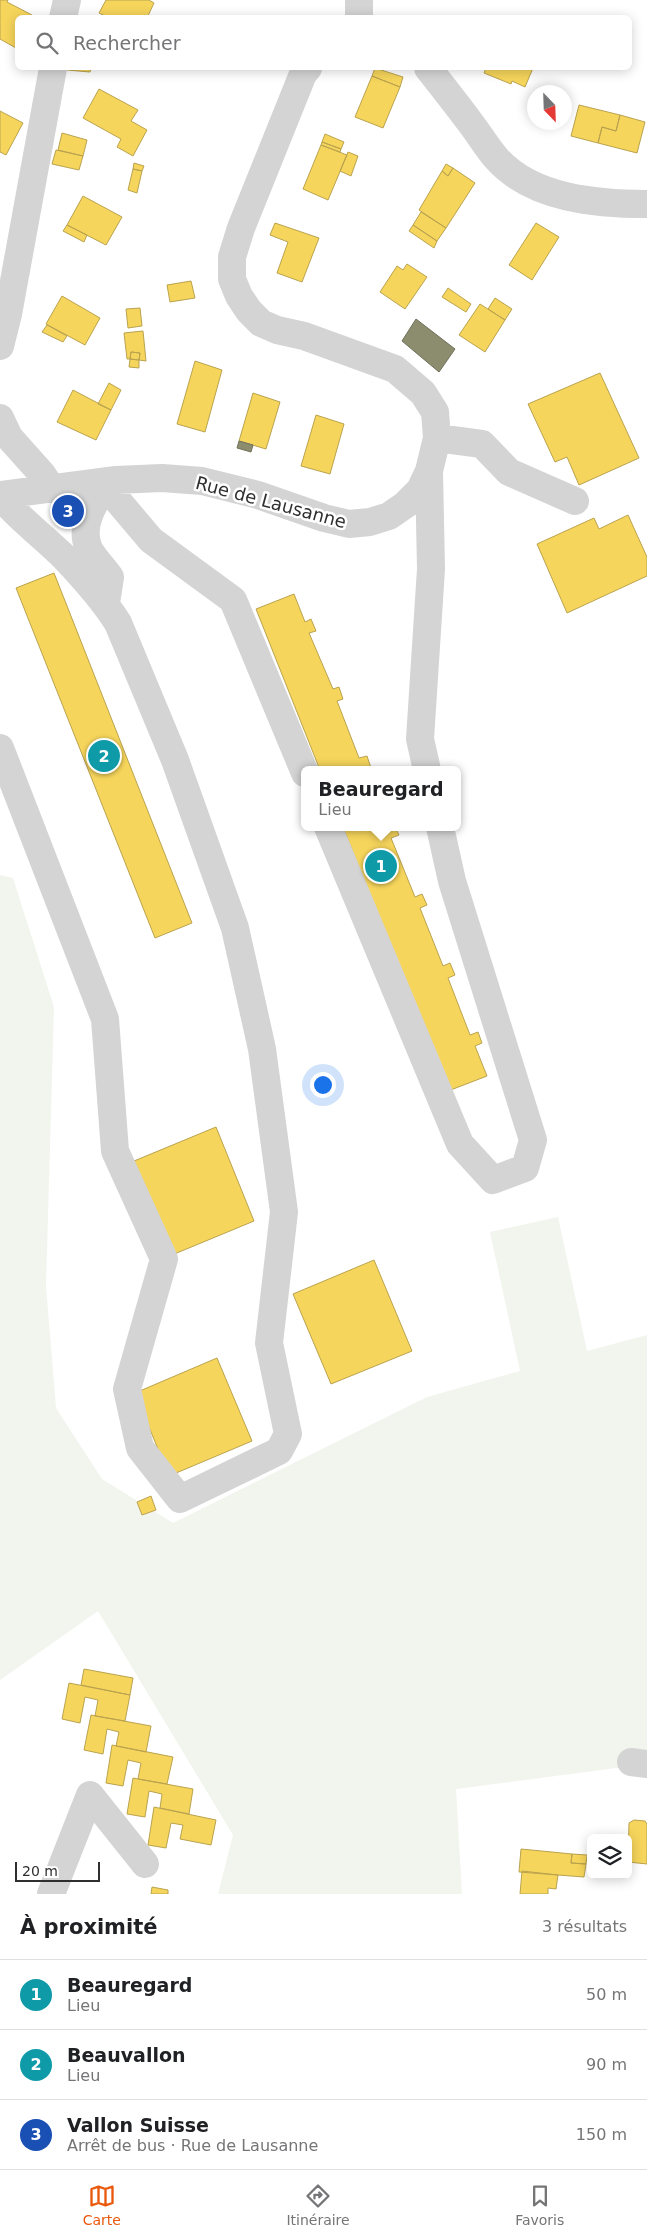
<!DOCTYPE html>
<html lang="fr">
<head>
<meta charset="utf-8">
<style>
	body { margin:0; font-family:"DejaVu Sans",sans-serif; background:#f6f6f6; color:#202124 }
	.controls { position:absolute; right:15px; bottom:15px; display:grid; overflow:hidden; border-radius:8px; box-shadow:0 2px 12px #0003 }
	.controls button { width:45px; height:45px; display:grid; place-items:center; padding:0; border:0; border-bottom:1px solid #e0e0e0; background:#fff; color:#202124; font:25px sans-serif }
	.compass { position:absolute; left:527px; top:85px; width:45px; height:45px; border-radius:50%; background:#fff; box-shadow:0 2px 12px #0003; rotate:157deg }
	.scale { position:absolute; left:15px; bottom:12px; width:85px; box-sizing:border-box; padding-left:5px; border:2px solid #2f2f2f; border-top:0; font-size:14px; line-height:18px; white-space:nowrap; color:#2f2f2f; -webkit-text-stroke:4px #fff; paint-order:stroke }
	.you { position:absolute; left:322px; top:1084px; width:18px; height:18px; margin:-12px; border:4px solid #fff; border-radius:50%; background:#1a73e8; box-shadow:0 0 0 8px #1a73e833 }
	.badge { display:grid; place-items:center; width:32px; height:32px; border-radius:50%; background:#ea580c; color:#fff; font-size:16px; font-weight:700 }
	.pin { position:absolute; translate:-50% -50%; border:2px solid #fff; box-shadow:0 1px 5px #0006 }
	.popup { position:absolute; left:301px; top:766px; width:160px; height:65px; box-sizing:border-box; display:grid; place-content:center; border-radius:8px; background:#fff; filter:drop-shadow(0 1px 4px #0005); font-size:16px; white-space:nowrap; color:#757577 }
	.popup b { font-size:19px; color:#202124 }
	.popup::after { content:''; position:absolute; left:50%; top:100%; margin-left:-10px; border:10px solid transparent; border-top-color:#fff }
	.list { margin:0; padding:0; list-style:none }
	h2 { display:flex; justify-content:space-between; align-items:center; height:65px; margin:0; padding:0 20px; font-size:21px }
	h2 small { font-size:16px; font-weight:400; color:#757577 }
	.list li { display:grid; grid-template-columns:32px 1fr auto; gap:15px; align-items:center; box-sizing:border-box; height:70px; padding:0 20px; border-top:1px solid #e0e0e0 }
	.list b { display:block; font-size:19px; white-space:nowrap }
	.list p { margin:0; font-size:16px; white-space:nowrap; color:#757577 }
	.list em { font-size:16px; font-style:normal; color:#757577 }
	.icon { flex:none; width:28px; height:28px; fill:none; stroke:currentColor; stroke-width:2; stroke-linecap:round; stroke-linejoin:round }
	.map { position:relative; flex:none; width:647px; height:1894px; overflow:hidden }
	.search { position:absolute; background:#fff; box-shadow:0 2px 12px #0003; left:15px; right:15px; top:15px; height:55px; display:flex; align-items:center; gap:12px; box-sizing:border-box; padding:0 18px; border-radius:8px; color:#757577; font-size:19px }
	.sheet { height:275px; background:#fff }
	nav { display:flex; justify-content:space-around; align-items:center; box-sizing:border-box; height:70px; border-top:1px solid #e0e0e0; background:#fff; font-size:14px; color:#757577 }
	nav a { display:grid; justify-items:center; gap:2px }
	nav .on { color:#ea580c }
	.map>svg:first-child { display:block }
	.green { fill:#f2f5ed }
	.homes { fill:#f6d55c; stroke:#baa34e }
	.industry { fill:#8c8c6e; stroke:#70705b }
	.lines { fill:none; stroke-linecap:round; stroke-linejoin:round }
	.minor { stroke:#d4d4d4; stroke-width:28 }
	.labels { text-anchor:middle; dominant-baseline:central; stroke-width:5; stroke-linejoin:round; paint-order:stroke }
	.street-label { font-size:18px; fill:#2f2f2f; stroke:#fff }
</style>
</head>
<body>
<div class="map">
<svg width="647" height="1894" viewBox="0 0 647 1894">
	<rect width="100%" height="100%" fill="#fff"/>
	<path class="green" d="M0 875 13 878 54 1007 46 1286 56 1408 102 1479 173 1523 427 1397 520 1371 490 1232 558 1217 587 1351 647 1335V1764L456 1789 462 1894H218L233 1835 98 1611 0 1680Z"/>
	<path class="homes" d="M0 0H8L7 2 32 15 31 18H18L16 48 0 39Z
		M106 0H149L154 3 147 18H109L99 13Z
		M67 68H91L90 72 67 70Z
		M375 68 403 77 400 87 372 76Z
		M486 68H533L525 87 512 81 511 84 484 73Z
		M372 76 400 87 383 128 355 117Z
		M99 89 138 110 131 121 147 130 133 156 117 147 121 139 83 118Z
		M579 105 620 115 616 131 602 127 598 143 571 136Z
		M0 111 23 123 6 155 0 152Z
		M620 115 645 122 637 153 598 143 602 127 616 131Z
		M62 133 87 140 83 156 58 150Z
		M325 134 344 142 341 149 322 142Z
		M322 142 341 149 340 152 321 145Z
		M321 145 347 155 328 200 303 189Z
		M56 150 83 156 79 170 52 164Z
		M348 152 358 156 351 176 340 171Z
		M134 163 144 166 142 171 133 169Z
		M446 164 453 168 448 176 442 171Z
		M453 168 475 183 446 228 419 210 442 171 448 176Z
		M133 169 142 171 137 193 128 190Z
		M83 196 122 217 106 245 67 225Z
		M421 212 446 228 437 241 413 225Z
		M275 223 319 238 302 282 277 273 288 242 270 235Z
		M536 223 559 237 532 280 509 265Z
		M67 225 87 235 84 242 63 231Z
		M413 225 437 241 434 248 409 231Z
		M407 264 427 277 405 309 380 292 397 266 403 270Z
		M191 281 195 298 170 302 167 285Z
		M448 288 471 304 466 312 442 297Z
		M62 296 100 318 85 345 46 324Z
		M495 298 512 309 505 320 488 309Z
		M480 304 505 320 485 352 459 335Z
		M140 308 142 326 128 328 126 309Z
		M47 325 67 336 63 342 42 332Z
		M143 331 146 361 139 360 140 353 131 352 130 359H127L124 333Z
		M131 352 140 353 139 360 130 359Z
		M130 359 139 360V368L129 367Z
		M195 361 222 370 205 432 177 424Z
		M600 373 639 458 579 485 567 457 555 462 528 404Z
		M109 383 121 390 111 410 98 404Z
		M73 390 111 410 96 440 57 422Z
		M253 393 280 402 266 449 239 441Z
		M316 415 344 424 330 474 301 466Z
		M628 515 647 557V576L567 613 537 544 594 518 599 529Z
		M54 573 192 923 155 938 16 588Z
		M294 594 305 622 311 619 316 631 309 633 333 689 339 687 343 699 337 701 359 758 367 756 371 768 366 770H320L256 609Z
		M343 827H395L399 835 391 838 415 897 422 894 427 905 420 908 443 966 450 963 455 975 448 978 470 1035 478 1032 482 1043 475 1046 487 1076 448 1091Z
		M216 1127 254 1221 172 1255 134 1161Z
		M374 1260 412 1351 331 1384 293 1294Z
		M217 1358 252 1441 169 1476 135 1393Z
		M151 1496 156 1510 142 1515 137 1502Z
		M84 1669 133 1678 130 1695 81 1685Z
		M69 1683 130 1695 125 1721 95 1716 98 1700 85 1697 80 1723 62 1719Z
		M91 1715 151 1726 146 1752 116 1746 119 1732 107 1729 103 1754 84 1750Z
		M112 1745 173 1757 167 1784 138 1779 141 1763 128 1760 123 1786 106 1783Z
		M133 1778 193 1789 189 1814 160 1808 162 1794 149 1791 145 1817 127 1814Z
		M154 1807 216 1820 211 1845 180 1839 183 1825 171 1823 166 1848 148 1845Z
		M634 1820 645 1821 647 1824V1864L628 1862 629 1823Z
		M521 1849 572 1854 571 1863 586 1864 584 1877 519 1872Z
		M572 1854 587 1855 586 1864 571 1863Z
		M522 1871 558 1875 556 1889 548 1888V1894H520Z
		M152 1887 168 1890V1894H151Z"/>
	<path class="industry" d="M416 319 455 349 439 372 402 341Z
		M239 441 253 445 251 452 237 448Z"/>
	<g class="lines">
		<path class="minor" d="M359 0V18
			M63 18 67 0
			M428 68C443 87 458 106 472 125 481 137 488 149 497 159 533 199 598 204 647 204
			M0 346 8 314 53 68
			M0 418 9 437 42 474 52 489
			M437 438 482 444 509 472 575 501
			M108 481 118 501 151 540 233 600 305 773
			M0 495 116 480 162 478 202 481 258 495 324 518 349 524 370 522 389 516 405 505 420 490 429 471 437 438 435 412 423 393 395 369 304 336 277 330 261 323 249 311 239 296 232 279V257L241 228 303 74 308 68
			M0 496C19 519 43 536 64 557 84 578 103 599 118 623L175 760 235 928 262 1049 284 1212 269 1343 288 1434 279 1451 180 1499 140 1448 127 1389 164 1259 115 1151 105 1019 0 748
			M106 603 110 577C104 568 94 559 89 549 78 525 96 500 108 481
			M427 770 420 739 431 569 429 471
			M328 827 460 1144 493 1180 525 1168 533 1140 452 881 440 827
			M631 1762 647 1764
			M51 1894 90 1795 145 1864"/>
	</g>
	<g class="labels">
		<g class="street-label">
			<text transform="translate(271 502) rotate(15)">Rue de Lausanne</text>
		</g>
	</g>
</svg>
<div class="controls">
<button><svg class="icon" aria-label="layers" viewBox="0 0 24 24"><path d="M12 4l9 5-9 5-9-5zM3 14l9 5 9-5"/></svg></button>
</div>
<svg class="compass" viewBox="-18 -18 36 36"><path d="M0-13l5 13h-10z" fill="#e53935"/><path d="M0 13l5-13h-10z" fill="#757577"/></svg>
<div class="scale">20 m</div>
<div class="you"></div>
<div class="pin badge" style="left:381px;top:866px;background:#0f9aa8">1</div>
<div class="popup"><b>Beauregard</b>Lieu</div>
<div class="pin badge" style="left:104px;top:756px;background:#0f9aa8">2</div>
<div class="pin badge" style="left:68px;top:511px;background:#1a4fb4">3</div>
<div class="search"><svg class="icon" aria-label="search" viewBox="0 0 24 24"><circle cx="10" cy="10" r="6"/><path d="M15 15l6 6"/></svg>Rechercher</div>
</div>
<section class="sheet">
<h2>À proximité<small>3 résultats</small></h2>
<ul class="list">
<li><span class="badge" style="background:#0f9aa8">1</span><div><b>Beauregard</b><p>Lieu</p></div><em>50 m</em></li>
<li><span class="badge" style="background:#0f9aa8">2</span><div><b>Beauvallon</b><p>Lieu</p></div><em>90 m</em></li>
<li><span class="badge" style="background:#1a4fb4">3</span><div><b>Vallon Suisse</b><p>Arrêt de bus · Rue de Lausanne</p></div><em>150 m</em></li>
</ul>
</section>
<nav>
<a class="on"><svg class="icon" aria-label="map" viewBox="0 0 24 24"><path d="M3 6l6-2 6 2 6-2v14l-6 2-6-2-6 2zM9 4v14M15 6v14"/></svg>Carte</a>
<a><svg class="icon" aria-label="directions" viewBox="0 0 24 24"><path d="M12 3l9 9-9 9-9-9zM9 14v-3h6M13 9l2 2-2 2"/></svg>Itinéraire</a>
<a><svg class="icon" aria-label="saved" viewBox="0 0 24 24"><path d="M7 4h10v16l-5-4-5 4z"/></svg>Favoris</a>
</nav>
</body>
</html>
